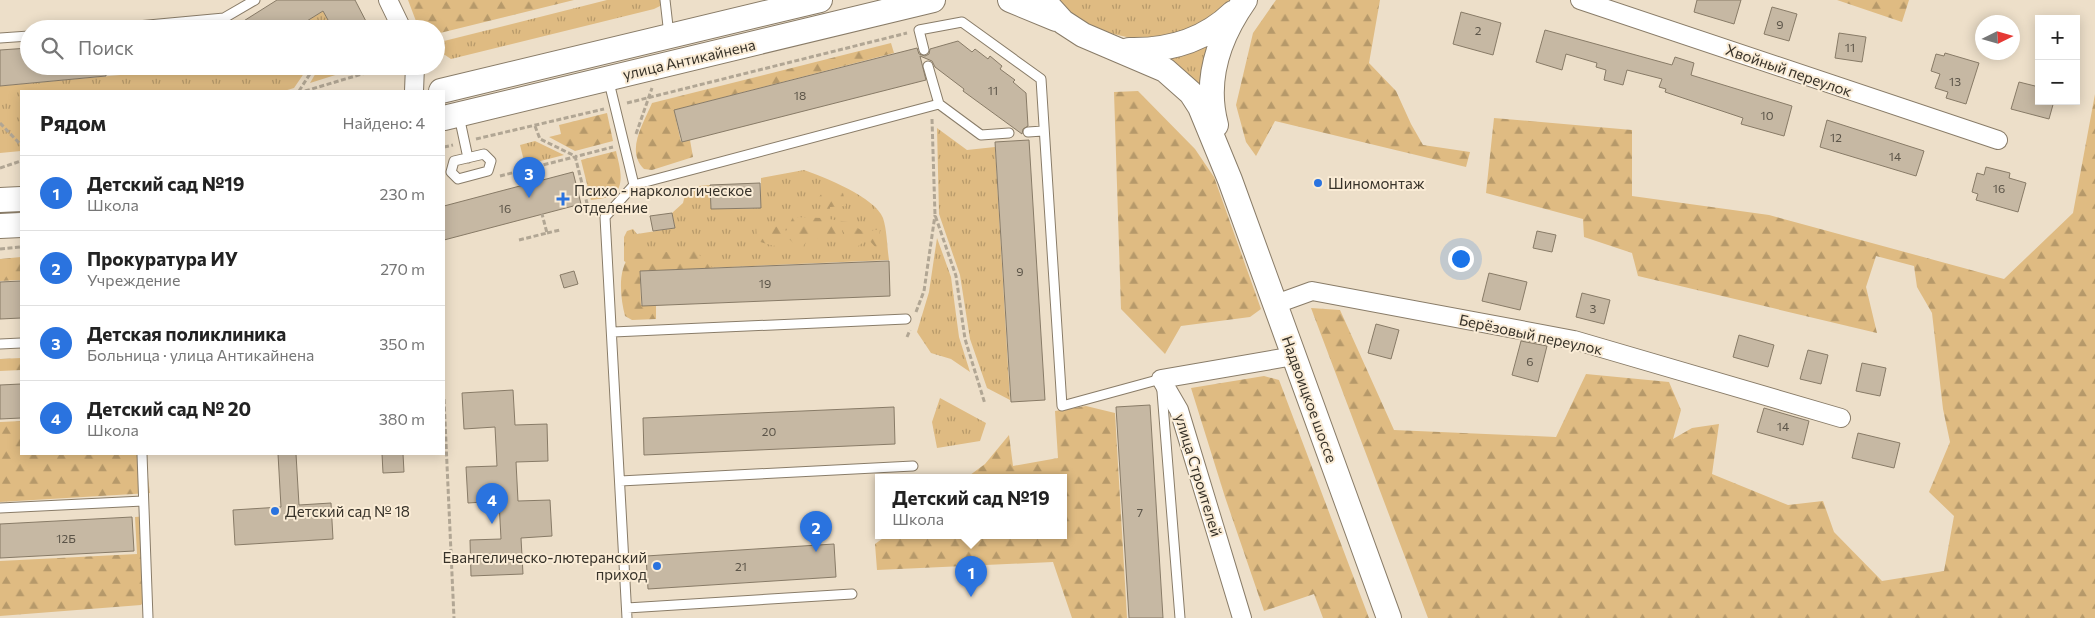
<!DOCTYPE html>
<html lang="ru">
<head>
<meta charset="utf-8">
<style>
	body { margin:0; font-family:Commissioner,sans-serif; background:#f6f6f6; color:#222 }
	.controls { position:absolute; right:15px; top:15px; display:grid; overflow:hidden; border-radius:0px; box-shadow:0 2px 12px #0003 }
	.controls button { width:45px; height:45px; display:grid; place-items:center; padding:0; border:0; border-bottom:1px solid #e0e0e0; background:#fff; color:#222; font:25px sans-serif }
	.compass { position:absolute; left:1975px; top:15px; width:45px; height:45px; border-radius:50%; background:#fff; box-shadow:0 2px 12px #0003; rotate:85deg }
	.you { position:absolute; left:1460px; top:258px; width:18px; height:18px; margin:-12px; border:4px solid #fff; border-radius:50%; background:#1a73e8; box-shadow:0 0 0 8px #1a73e833 }
	.badge { display:grid; place-items:center; width:32px; height:32px; border-radius:50%; background:#2a73df; color:#fff; font-size:16px; font-weight:700 }
	.pin { position:absolute; translate:-50% -41px; filter:drop-shadow(0 1px 2px #0008) }
	.pin::after { content:''; position:absolute; top:26px; width:18px; height:15px; background:inherit; clip-path:polygon(0 0,100% 0,50% 100%) }
	.popup { position:absolute; left:875px; top:474px; width:192px; height:65px; box-sizing:border-box; display:grid; place-content:center; border-radius:0px; background:#fff; filter:drop-shadow(0 1px 4px #0005); font-size:16px; white-space:nowrap; color:#767676 }
	.popup b { font-size:19px; color:#222 }
	.popup::after { content:''; position:absolute; left:50%; top:100%; margin-left:-10px; border:10px solid transparent; border-top-color:#fff }
	.list { margin:0; padding:0; list-style:none }
	h2 { display:flex; justify-content:space-between; align-items:center; height:65px; margin:0; padding:0 20px; font-size:21px }
	h2 small { font-size:16px; font-weight:400; color:#767676 }
	.list li { display:grid; grid-template-columns:32px 1fr auto; gap:15px; align-items:center; box-sizing:border-box; height:75px; padding:0 20px; border-top:1px solid #e0e0e0 }
	.list b { display:block; font-size:19px; white-space:nowrap }
	.list p { margin:0; font-size:16px; white-space:nowrap; color:#767676 }
	.list em { font-size:16px; font-style:normal; color:#767676 }
	.icon { flex:none; width:28px; height:28px; fill:none; stroke:currentColor; stroke-width:2; stroke-linecap:round; stroke-linejoin:round }
	.map { position:relative; flex:none; width:2095px; height:618px; overflow:hidden }
	.search { position:absolute; background:#fff; box-shadow:0 2px 12px #0003; left:20px; top:20px; width:425px; height:55px; display:flex; align-items:center; gap:12px; box-sizing:border-box; padding:0 18px; border-radius:28px; color:#767676; font-size:19px }
	.panel { position:absolute; background:#fff; box-shadow:0 2px 12px #0003; left:20px; top:90px; width:425px; height:365px; border-radius:0px }
	.map>svg:first-child { display:block }
	.grass { fill:url(#grass-tufts) }
	.forest { fill:url(#forest-firs) }
	.building { fill:#c6b8a3; stroke:#887b67 }
	.lines { fill:none; stroke-linecap:round; stroke-linejoin:round }
	.lane-casing { stroke:#897c68; stroke-width:11 }
	.street-casing { stroke:#897c68; stroke-width:20 }
	.secondary-casing { stroke:#897c68; stroke-width:26 }
	.path { stroke:#b1a694; stroke-width:3; stroke-dasharray:5 2.5; stroke-linecap:butt }
	.lane { stroke:#fff; stroke-width:9 }
	.street { stroke:#fff; stroke-width:18 }
	.secondary { stroke:#fff; stroke-width:24 }
	.poi-dot { fill:#2a73df; stroke:#faecd6; stroke-width:2 }
	.labels { text-anchor:middle; dominant-baseline:central; stroke-width:4; stroke-linejoin:round; paint-order:stroke }
	.number-label { font-size:12px; fill:#5b5448 }
	.street-label { font-size:15px; fill:#373229; stroke:#faecd6 }
	.poi-label { font-size:15px; fill:#373229; stroke:#faecd6; text-anchor:start }
</style>
</head>
<body>
<div class="map">
<svg width="2095" height="618" viewBox="0 0 2095 618">
	<defs>
		<pattern id="grass-tufts" width="24" height="20" patternUnits="userSpaceOnUse" patternTransform="scale(1.25)"><rect width="24" height="20" fill="#dfbb82"/><path d="M3 7l-1-3M5 7V3M7 7l1-3M15 17l-1-3M17 17v-4M19 17l1-3" fill="none" stroke="#b6996a"/></pattern>
		<pattern id="forest-firs" width="22" height="20" patternUnits="userSpaceOnUse" patternTransform="scale(1.25)"><rect width="22" height="20" fill="#dfbb82"/><path d="M5 1l3.5 6h-7zM16 11l3.5 6h-7z" fill="#b6996a"/></pattern>
	</defs>
	<rect width="100%" height="100%" fill="#eddfc9"/>
	<path class="grass" d="M607 0H662L660 6 654 9 451 59 436 49V43Z
		M1057 0H1232C1180 51 1108 51 1057 0Z
		M323 11 333 29H294Z
		M1210 39 1204 99 1190 78 1168 55Z
		M219 66H309L294 88 284 91H21V151L0 153V86Z
		M320 66H364L310 83Z
		M937 128 967 150 995 147 1010 400 987 388 970 339 960 275 939 214Z
		M535 141 564 155 525 165 520 145Z
		M804 170C824 177 875 197 883 218 887 230 887 247 889 260L640 271 624 261V237L627 231 633 229 637 234 675 228 672 213 683 203 687 187 710 185 711 209 761 208V178Z
		M937 238 951 277 959 337 970 372 951 359 931 353 917 332 929 292Z
		M940 398 986 423 980 441 937 448 932 422Z"/>
	<path class="forest" d="M408 0H574L436 34V29H419Z
		M1276 0H1380L1369 63 1396 91 1411 124 1423 145 1470 152 1466 167 1275 121 1256 156 1246 142 1236 105 1253 33Z
		M1837 0H1909L1902 22Z
		M891 43 894 53 674 110 681 142 690 140 693 157 652 170 644 169C625 150 644 123 652 103Z
		M1138 91 1195 149 1214 177 1261 309 1250 317 1181 326 1165 354 1121 309 1114 92Z
		M2095 94V618H1428L1311 308 1340 310 1394 430 1556 437 1586 374 1669 382 1681 410 1673 439 1692 428 1719 424 1712 474 1788 505 1823 501 1834 532 1882 581 1944 571 1954 516 1929 492 1950 442 1943 409 1932 313 1917 287 1914 266 1876 256 1866 287 1877 333 1638 276 1632 253 1584 237 1583 219 1486 193 1494 118 1632 130V196L1769 215 2004 279 2073 213Z
		M607 113 613 141 575 151 549 137 561 134 559 125Z
		M616 151C619 165 627 187 611 196 605 199 596 199 591 200L581 160Z
		M827 186 843 193 846 206 830 207 829 219 848 222 864 232 880 229 878 250 868 239 854 249 841 228 833 242 809 237 801 250 788 238 774 246 757 241 756 224 769 223 786 231 793 217 822 218 823 209 817 200Z
		M695 251 713 268 640 271 641 305H656V319L632 320 625 316C620 296 617 268 632 253Z
		M21 257V280L0 281V259Z
		M21 358V370L0 371V359Z
		M1264 376 1279 380 1369 618H1323L1314 594 1264 611 1225 497 1191 388Z
		M1086 406 1115 413 1127 618H1072L1053 562 877 570 875 544 886 536H1064V478H966L985 464 1009 435 1013 466 1058 458 1055 411Z
		M21 421V454H145L150 493 0 502V422Z
		M148 516 146 598 141 605 0 616V561L137 554 135 517Z"/>
	<path class="building" d="M277 0H355L370 29H333L323 11 294 29H231Z
		M1697 0H1741L1734 24 1694 12Z
		M1772 7 1797 14 1789 41 1764 34Z
		M1461 12 1501 23 1493 55 1453 44Z
		M1545 30 1672 65 1675 57 1694 63 1691 75 1792 106 1784 136 1741 124 1743 118 1665 92 1666 89 1659 87 1662 79 1627 70 1623 85 1604 80 1606 70 1596 67 1597 63 1566 54 1562 70 1536 62Z
		M1839 33 1866 37 1862 62 1835 58Z
		M958 41 972 52 975 49 988 59 990 56 1002 66 1000 69 1015 80 1013 82 1026 93 1028 126 1023 129 1022 134 963 91 964 89 935 67 932 61 920 56 926 80 682 142 674 110 917 48 919 54 925 56 929 54 930 49Z
		M29 48V66H106V76L0 86V50Z
		M1945 53 1979 63 1966 104 1946 98 1948 92 1935 88 1940 74 1931 71 1936 54 1944 56Z
		M2019 82 2039 87V101H2054L2049 119 2011 109Z
		M1827 120 1924 151 1916 176 1820 147Z
		M1029 140 1045 400 1011 402 995 142Z
		M1986 167 2010 173 2009 178 2026 183 2018 212 1976 200 1978 194 1972 192 1977 173 1984 175Z
		M573 172 581 204 444 240V206Z
		M760 183 761 208 711 209 710 185Z
		M672 213 675 228 653 231 650 216Z
		M1537 231 1556 235 1552 252 1533 248Z
		M889 261 890 296 642 306 640 271Z
		M574 271 578 284 564 288 560 275Z
		M1489 273 1527 282 1520 310 1482 301Z
		M21 281V318L0 319V282Z
		M1582 293 1610 300 1604 324 1576 317Z
		M1376 324 1399 330 1391 359 1368 353Z
		M1739 335 1774 345 1768 367 1733 357Z
		M1521 341 1547 346 1538 382 1512 375Z
		M1808 350 1828 355 1821 384 1800 379Z
		M1862 363 1886 368 1880 396 1856 391Z
		M21 384V418L0 419V385Z
		M513 390 515 425 547 424 548 461 516 462 518 501 550 500 552 536 521 538 523 574 471 576 470 540 501 539 499 501 468 503 466 467 497 466 495 427 464 429 462 393Z
		M1150 405 1163 618H1129L1116 407Z
		M894 407 895 444 644 455 643 418Z
		M1764 408 1809 421 1803 445 1757 432Z
		M1858 433 1900 443 1894 468 1852 458Z
		M278 454H296L299 505 331 503 333 539 235 545 233 510 281 507Z
		M382 454H403L404 472 383 473Z
		M132 517 134 551 0 558V524Z
		M834 544 836 577 648 589 646 556Z"/>
	<g class="lines">
		<defs>
			<path id="lane" d="M665 0 669 35
				M105 29 224 18 255 0
				M0 38 29 36
				M924 50 919 30 962 22 1041 79 1062 406 1161 379 1180 618
				M928 66 939 104 981 135 1009 133
				M608 78 634 185 605 217 627 618
				M459 116 468 158
				M1028 132 1043 131
				M484 154 491 161 488 171 458 179 451 172 454 161Z
				M634 185 939 104
				M613 332 906 319
				M0 344 21 343
				M142 454 148 618
				M620 481 913 466
				M0 508 143 501
				M627 608 852 594"/>
			<path id="street" d="M388 0 402 29
				M1580 0 1998 140
				M414 91 415 66
				M1276 304 1312 291 1574 340 1841 418
				M1242 618 1179 410 1161 379 1294 356"/>
			<path id="secondary" d="M1010 0 1056 19
				M1043 0 1063 22 1083 35 1165 70 1191 93 1200 107 1230 180 1389 618
				M1129 50C1169 51 1204 41 1233 13
				M441 91 820 0
				M444 118 933 0
				M1216 125C1204 80 1219 37 1245 0
				M0 200 21 199
				M0 226 21 225"/>
		</defs>
		<use href="#lane" class="lane-casing"/>
		<use href="#street" class="street-casing"/>
		<use href="#secondary" class="secondary-casing"/>
		<path class="path" d="M299 91 315 66
			M305 91 389 66
			M627 103 907 33
			M932 119 935 215 956 276 965 339 985 404
			M0 123 21 145
			M535 126 540 139 575 156 590 215H592
			M636 134 652 88
			M476 139 604 109
			M444 147 453 145
			M0 168 21 161
			M500 176 613 147
			M547 233 560 230
			M519 240 547 233 542 214
			M0 249 21 247
			M916 312 924 291 935 215
			M907 337 910 330
			M444 399 454 618"/>
		<use href="#lane" class="lane"/>
		<use href="#street" class="street"/>
		<use href="#secondary" class="secondary"/>
	</g>
	<g class="poi-dot">
		<circle cx="1318" cy="183" r="5"/>
		<path d="M560.5 191.5h5v5h5v5h-5v5h-5v-5h-5v-5h5z"/>
		<circle cx="275" cy="511" r="5"/>
		<circle cx="657" cy="566" r="5"/>
	</g>
	<g class="labels">
		<g class="number-label">
			<text x="1780" y="24">9</text>
			<text x="1478" y="30">2</text>
			<text x="1850" y="47">11</text>
			<text x="1955" y="81">13</text>
			<text x="993" y="90">11</text>
			<text x="800" y="95">18</text>
			<text x="1767" y="115">10</text>
			<text x="1836" y="137">12</text>
			<text x="1895" y="156">14</text>
			<text x="1999" y="188">16</text>
			<text x="505" y="208">16</text>
			<text x="1020" y="271">9</text>
			<text x="765" y="283">19</text>
			<text x="1593" y="308">3</text>
			<text x="1530" y="361">6</text>
			<text x="1783" y="426">14</text>
			<text x="769" y="431">20</text>
			<text x="1140" y="512">7</text>
			<text x="66" y="538">12Б</text>
			<text x="741" y="566">21</text>
		</g>
		<g class="street-label">
			<text transform="translate(689 59) rotate(-13)">улица Антикайнена</text>
			<text transform="translate(1789 70) rotate(19)">Хвойный переулок</text>
			<text transform="translate(1531 334) rotate(12)">Берёзовый переулок</text>
			<text transform="translate(1310 399) rotate(70)">Надвоицкое шоссе</text>
			<text transform="translate(1199 475) rotate(73)">улица Строителей</text>
		</g>
		<g class="poi-label">
			<text x="1328" y="183">Шиномонтаж</text>
			<text x="574" y="190">Психо - наркологическое<tspan x="574" dy="17">отделение</tspan></text>
			<text x="285" y="511">Детский сад № 18</text>
			<text x="647" y="557" text-anchor="end">Евангелическо-лютеранский<tspan x="647" dy="17">приход</tspan></text>
		</g>
	</g>
</svg>
<div class="controls">
<button>+</button>
<button>−</button>
</div>
<svg class="compass" viewBox="-18 -18 36 36"><path d="M0-13l5 13h-10z" fill="#e53935"/><path d="M0 13l5-13h-10z" fill="#767676"/></svg>
<div class="you"></div>
<div class="pin badge" style="left:971px;top:597px">1</div>
<div class="popup"><b>Детский сад №19</b>Школа</div>
<div class="pin badge" style="left:816px;top:552px">2</div>
<div class="pin badge" style="left:529px;top:198px">3</div>
<div class="pin badge" style="left:492px;top:524px">4</div>
<div class="search"><svg class="icon" aria-label="search" viewBox="0 0 24 24"><circle cx="10" cy="10" r="6"/><path d="M15 15l6 6"/></svg>Поиск</div>
<section class="panel">
<h2>Рядом<small>Найдено: 4</small></h2>
<ul class="list">
<li><span class="badge">1</span><div><b>Детский сад №19</b><p>Школа</p></div><em>230 m</em></li>
<li><span class="badge">2</span><div><b>Прокуратура ИУ</b><p>Учреждение</p></div><em>270 m</em></li>
<li><span class="badge">3</span><div><b>Детская поликлиника</b><p>Больница · улица Антикайнена</p></div><em>350 m</em></li>
<li><span class="badge">4</span><div><b>Детский сад № 20</b><p>Школа</p></div><em>380 m</em></li>
</ul>
</section>
</div>
</body>
</html>
